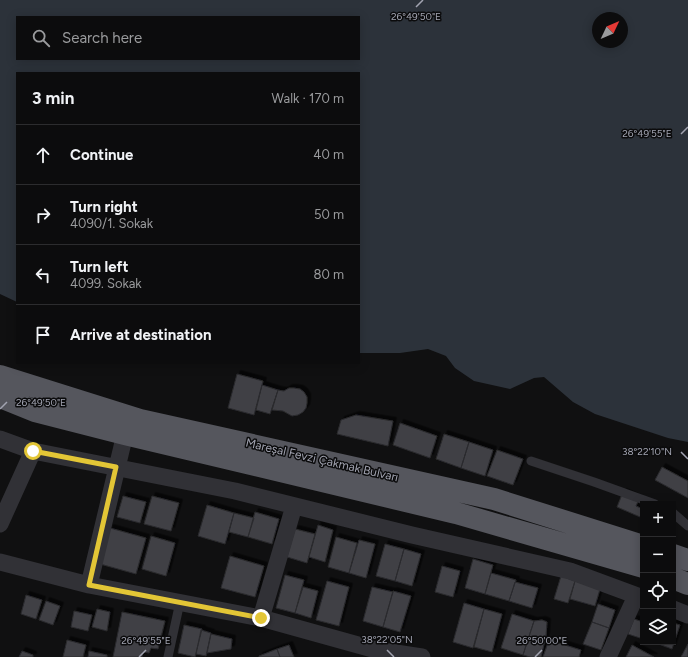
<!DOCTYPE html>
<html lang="en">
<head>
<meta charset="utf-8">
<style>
	body { margin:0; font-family:Figtree,sans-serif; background:#1a1a1b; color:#f1f3f6 }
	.controls { position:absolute; right:12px; bottom:12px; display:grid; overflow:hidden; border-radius:0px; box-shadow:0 2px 10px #0003 }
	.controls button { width:36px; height:36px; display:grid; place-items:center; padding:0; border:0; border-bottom:1px solid #2c2c2e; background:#0c0c0d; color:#f1f3f6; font:20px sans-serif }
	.compass { position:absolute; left:592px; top:12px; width:36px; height:36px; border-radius:50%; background:#0c0c0d; box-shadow:0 2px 10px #0003; rotate:46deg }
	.stop { position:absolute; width:12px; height:12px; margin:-9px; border:3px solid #e3c636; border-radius:50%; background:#fff }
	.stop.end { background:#e3c636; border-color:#fff; box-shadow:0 1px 4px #0008 }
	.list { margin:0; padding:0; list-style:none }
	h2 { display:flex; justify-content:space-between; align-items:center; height:52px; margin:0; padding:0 16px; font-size:17px }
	h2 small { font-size:13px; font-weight:400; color:#9a9b9d }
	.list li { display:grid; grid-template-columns:26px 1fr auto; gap:12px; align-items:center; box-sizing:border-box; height:60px; padding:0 16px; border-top:1px solid #2c2c2e }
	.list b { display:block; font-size:15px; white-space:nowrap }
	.list p { margin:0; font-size:13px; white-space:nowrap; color:#9a9b9d }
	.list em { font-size:13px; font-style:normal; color:#9a9b9d }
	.icon { flex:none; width:22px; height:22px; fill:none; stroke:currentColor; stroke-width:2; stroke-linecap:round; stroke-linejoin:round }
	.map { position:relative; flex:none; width:688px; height:657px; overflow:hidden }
	.search { position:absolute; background:#0c0c0d; box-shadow:0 2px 10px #0003; left:16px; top:16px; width:344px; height:44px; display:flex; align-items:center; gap:10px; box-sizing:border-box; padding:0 14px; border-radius:0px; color:#9a9b9d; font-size:15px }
	.panel { position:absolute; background:#0c0c0d; box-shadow:0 2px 10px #0003; left:16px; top:72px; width:344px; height:292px; border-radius:0px }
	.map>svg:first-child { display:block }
	.water { fill:#2c323a; fill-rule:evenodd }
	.building { fill:#3f3f44; stroke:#2a2a2d; filter:url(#shadow) }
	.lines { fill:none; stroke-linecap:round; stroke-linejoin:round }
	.service { stroke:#313136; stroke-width:9 }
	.minor { stroke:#313136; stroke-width:17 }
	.trunk { stroke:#55565d; stroke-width:22 }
	.route { stroke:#e3c636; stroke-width:5 }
	.ticks { fill:none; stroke:#a2a4b1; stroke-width:1.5 }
	.labels { text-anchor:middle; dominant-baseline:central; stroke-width:3; stroke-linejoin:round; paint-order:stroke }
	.street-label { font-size:12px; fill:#a2a4b1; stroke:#0b0b0c }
	.ticks-label { font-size:10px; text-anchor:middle; fill:#a2a4b1; stroke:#0b0b0c; stroke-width:3; stroke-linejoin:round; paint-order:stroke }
</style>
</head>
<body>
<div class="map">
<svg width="688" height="657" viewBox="0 0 688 657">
	<defs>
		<filter id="shadow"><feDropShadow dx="3.5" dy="-3.5" stdDeviation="0" flood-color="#0009"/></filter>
	</defs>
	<rect width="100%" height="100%" fill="#101011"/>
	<path class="water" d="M0 0H688V442L668 438 595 414 573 402 544 377 534 378 510 389 474 381 455 368 446 356 428 349 400 353H359V73H17V302L0 294ZM17 17H359V59H17ZM598 18H622V42H598Z"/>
	<path class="building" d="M237 374 263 381 254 415 228 408Z
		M262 385 278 390 270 414 256 410Z
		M289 388H294L300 389 304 392 307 397V403L306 408 303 412 298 415 292 416 283 411 272 410 278 390 284 391Z
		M356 415 393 421 388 446 337 434 341 420Z
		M400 423 437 436 430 458 393 445Z
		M444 434 469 442 461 468 436 459Z
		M469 442 493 450 485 476 461 468Z
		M497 450 523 459 513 485 487 476Z
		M662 467 688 481V498L655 480Z
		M623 492 639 499 636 506 643 509 640 517 617 507Z
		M123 496 146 502 140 523 117 517Z
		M152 496 179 503 171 531 144 524Z
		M207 505 234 513 225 544 198 536Z
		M255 512 279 519 272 544 248 537Z
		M234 513 254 518 248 537 229 532Z
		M318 525 333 530 325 562 309 557Z
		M110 528 146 538 136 574 100 564Z
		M295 529 315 534 307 563 287 557Z
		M151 536 175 543 166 576 142 569Z
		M336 537 357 543 349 573 328 567Z
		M359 540 375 544 366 578 349 573Z
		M385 544 404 549 395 581 376 576Z
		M404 549 421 554 412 586 395 581Z
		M230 556 264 566 255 597 221 588Z
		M473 559 493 565 485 594 465 588Z
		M442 566 460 571 453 597 435 592Z
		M491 573 516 580 509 601 485 594Z
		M285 575 304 580 295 613 276 608Z
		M561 576 575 581 568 603 554 599Z
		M327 581 349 587 339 626 316 620Z
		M575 581 600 589 595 606 570 599Z
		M515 582 538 588 532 608 509 601Z
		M303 587 318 591 311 618 295 613Z
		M372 587 393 592 383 627 363 621Z
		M393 591 411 596 400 632 383 627Z
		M26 595 42 600 36 619 21 614Z
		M46 601 60 606 53 625 39 620Z
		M464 603 484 609 473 648 453 642Z
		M598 604 615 610 609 628 592 622Z
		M97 609 110 612 107 631 92 627Z
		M484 609 502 614 492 652 474 647Z
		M74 611 92 615 88 631 71 627Z
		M122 612 165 621 158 649 151 648 149 653 143 652 142 657H113Z
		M512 614 534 621 523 655 501 648Z
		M634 619 643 622V639L628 634Z
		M542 620 547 622 546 636 541 657H530L523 655 534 621Z
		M592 622 609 628 601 650 583 644Z
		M673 623 680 625 672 649 653 642H673Z
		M184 625 202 629 195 657 178 653Z
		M201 630 211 633 206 656 196 654Z
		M211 634 232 639 231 649 207 653Z
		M67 640 86 645 83 657H63Z
		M549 640 581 650 579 657H543Z
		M688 644V657H681Z
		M289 645 294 657H280L277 649Z
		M632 645 654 657H626Z
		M277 649 280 657H259V656Z
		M22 651 33 655V657H19Z
		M89 651 107 655V657H88Z"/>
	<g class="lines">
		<path class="service" d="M531 461 594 482 655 504
			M673 513 688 526
			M168 657 180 602"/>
		<path class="minor" d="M0 439 33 451 235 491 412 535 570 571 643 598
			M0 524 33 451
			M0 562 89 585 261 618 376 650 422 657
			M89 585 125 434
			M673 609 688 615
			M261 618 294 506
			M608 657 636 596"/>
		<path class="trunk" d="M0 376 140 420 494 499 643 546
			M0 397 35 411 125 434 456 513 643 567
			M673 555 688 560
			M673 578 688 584"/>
	</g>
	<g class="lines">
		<path class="route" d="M33 451 116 467 89 585 261 618"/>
	</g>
	<path class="ticks" d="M416 7 423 0M681 134 688 127M0 409 7 402M681 452 688 459M387 650 394 657M139 657 146 650M535 657 542 650"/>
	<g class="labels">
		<g class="street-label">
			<text transform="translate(322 460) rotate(13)">Mareşal Fevzi Çakmak Bulvarı</text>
		</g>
	</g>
	<g class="ticks-label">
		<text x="416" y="20">26°49'50"E</text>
		<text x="647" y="137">26°49'55"E</text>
		<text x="41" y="406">26°49'50"E</text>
		<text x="647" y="455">38°22'10"N</text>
		<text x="387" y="643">38°22'05"N</text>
		<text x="146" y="644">26°49'55"E</text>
		<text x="542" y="644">26°50'00"E</text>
	</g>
</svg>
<div class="controls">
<button>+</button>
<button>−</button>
<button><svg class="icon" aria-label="locate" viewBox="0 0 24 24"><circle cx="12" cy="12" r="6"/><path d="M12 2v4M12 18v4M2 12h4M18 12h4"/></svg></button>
<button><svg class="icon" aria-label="layers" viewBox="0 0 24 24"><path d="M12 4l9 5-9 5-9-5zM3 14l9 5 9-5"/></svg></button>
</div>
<svg class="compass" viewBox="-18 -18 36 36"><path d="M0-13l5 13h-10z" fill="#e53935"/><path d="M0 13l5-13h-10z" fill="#9a9b9d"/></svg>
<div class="stop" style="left:33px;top:451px"></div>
<div class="stop end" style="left:261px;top:618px"></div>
<div class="search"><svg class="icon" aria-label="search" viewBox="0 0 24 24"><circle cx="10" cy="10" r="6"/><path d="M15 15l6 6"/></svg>Search here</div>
<section class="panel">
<h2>3 min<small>Walk · 170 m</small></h2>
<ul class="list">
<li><svg class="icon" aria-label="ahead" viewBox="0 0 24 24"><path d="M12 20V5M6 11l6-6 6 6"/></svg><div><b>Continue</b></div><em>40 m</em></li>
<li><svg class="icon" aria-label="right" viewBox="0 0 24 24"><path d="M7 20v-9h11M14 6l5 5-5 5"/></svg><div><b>Turn right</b><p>4090/1. Sokak</p></div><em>50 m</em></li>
<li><svg class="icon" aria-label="left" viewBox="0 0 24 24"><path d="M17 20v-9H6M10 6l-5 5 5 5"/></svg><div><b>Turn left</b><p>4099. Sokak</p></div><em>80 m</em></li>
<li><svg class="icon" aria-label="arrive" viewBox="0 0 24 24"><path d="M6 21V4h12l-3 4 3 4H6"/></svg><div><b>Arrive at destination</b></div></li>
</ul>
</section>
</div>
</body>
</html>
